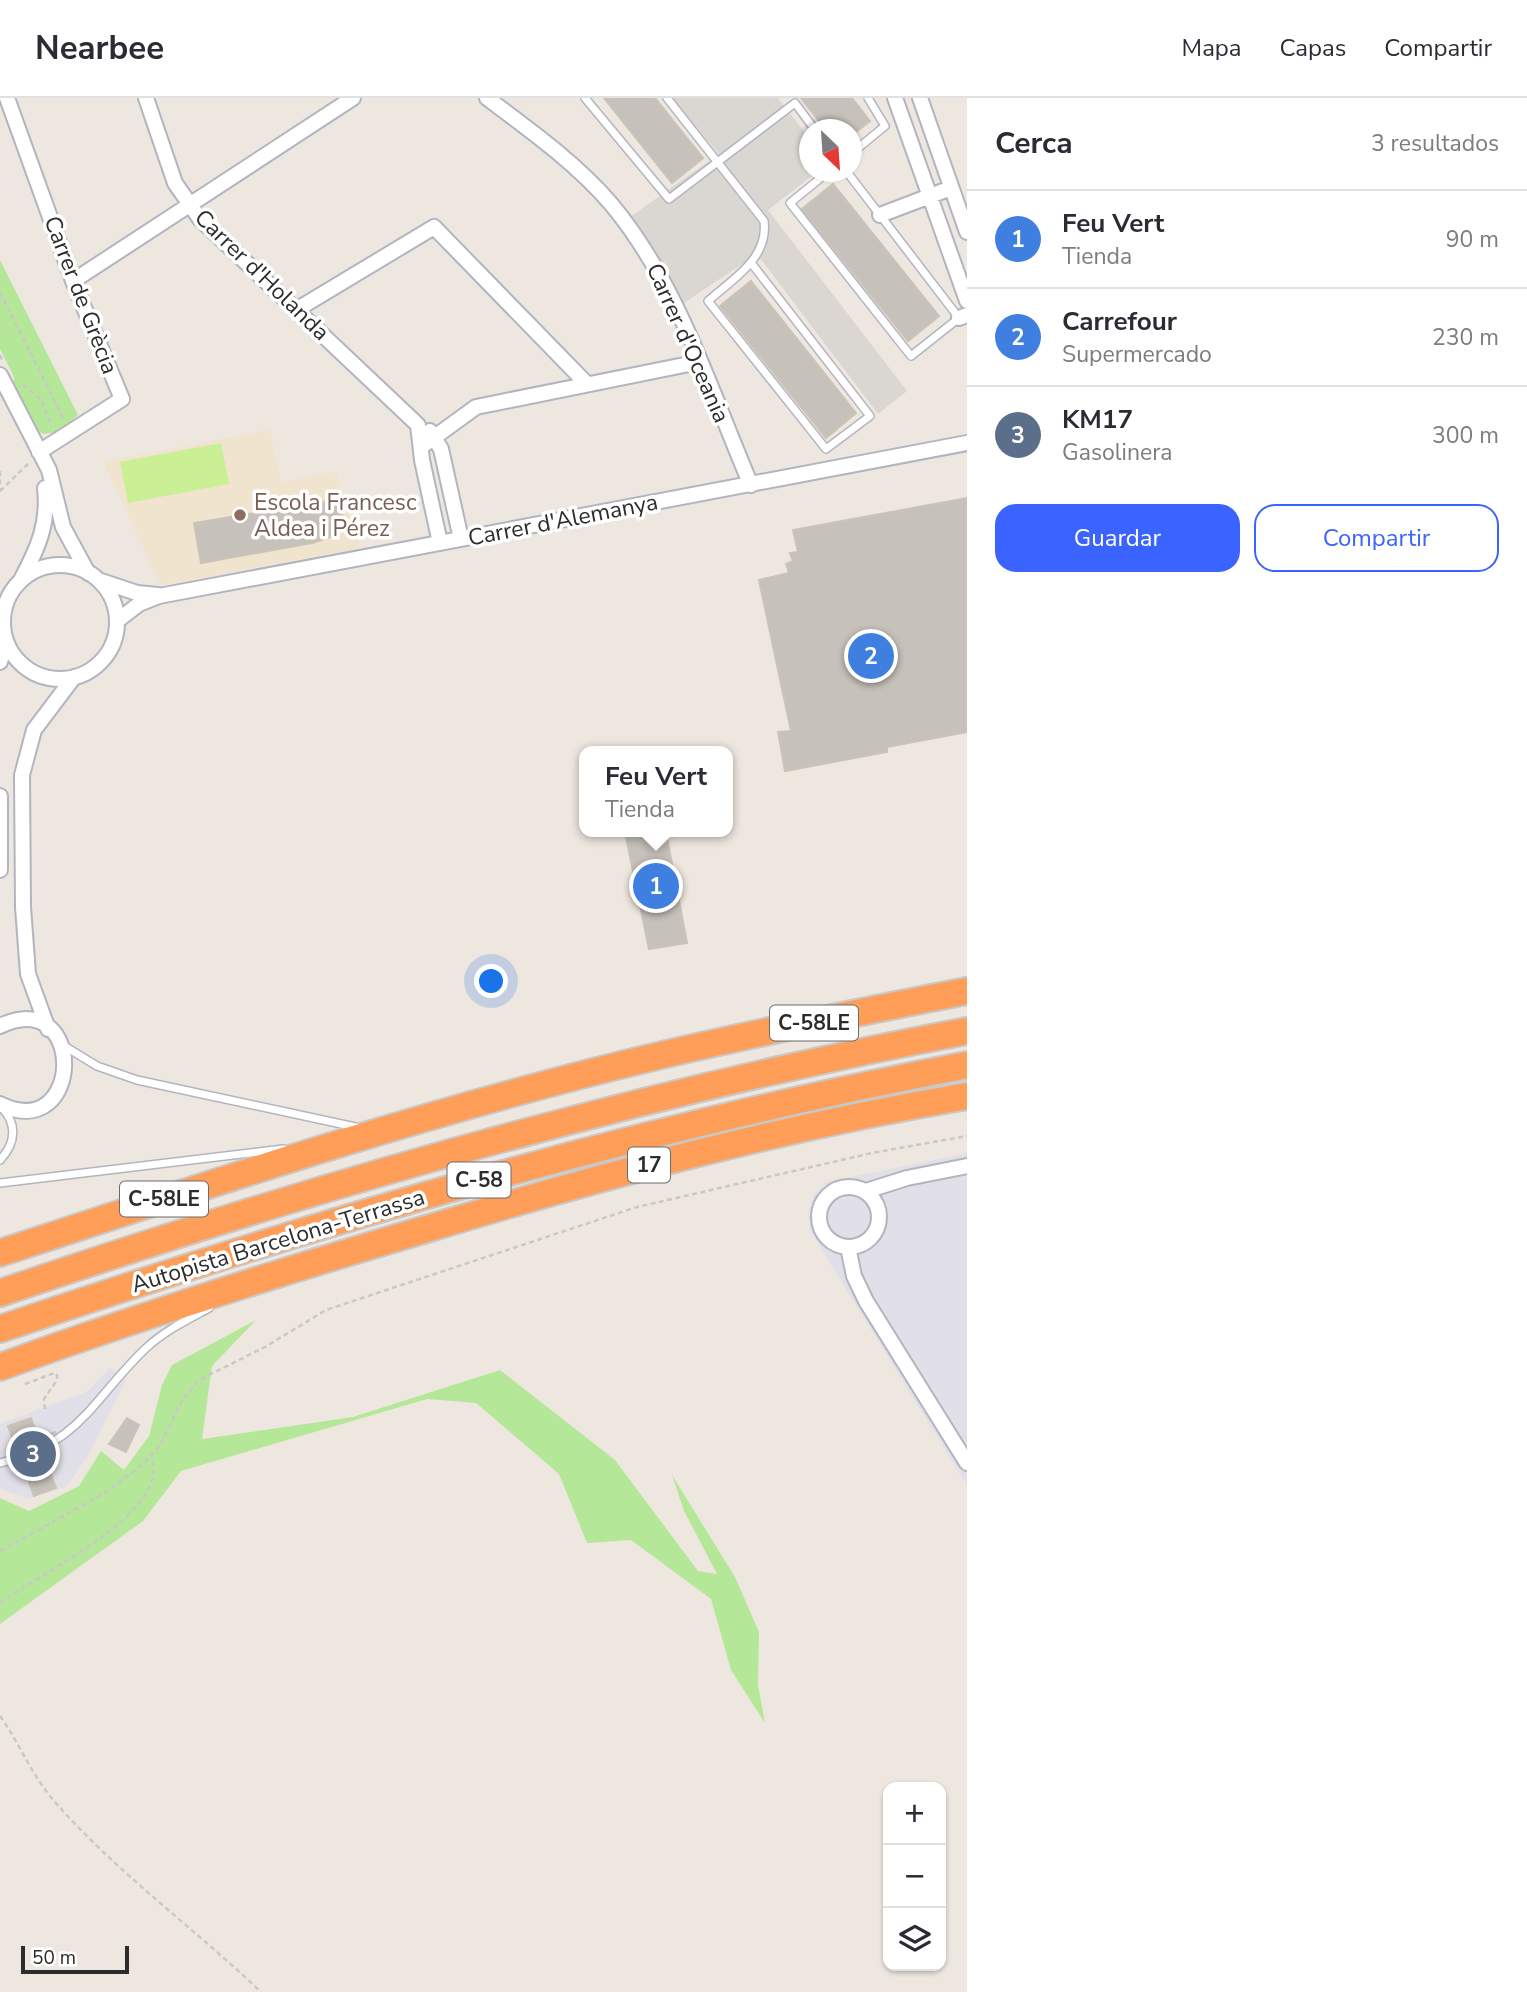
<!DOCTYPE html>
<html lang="es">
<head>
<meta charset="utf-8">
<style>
	body { margin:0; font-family:"Nunito Sans",sans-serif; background:#f2f2f3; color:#2b2b33 }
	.controls { position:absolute; right:21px; bottom:21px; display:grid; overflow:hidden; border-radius:14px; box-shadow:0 2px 5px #0004 }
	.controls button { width:63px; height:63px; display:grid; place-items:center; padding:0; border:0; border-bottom:2px solid #e1e1e2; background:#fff; color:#2b2b33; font:35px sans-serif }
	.compass { position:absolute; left:799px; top:21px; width:63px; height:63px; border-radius:50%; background:#fff; box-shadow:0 2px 5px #0004; rotate:155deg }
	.scale { position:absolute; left:21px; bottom:18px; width:108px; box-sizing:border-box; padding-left:7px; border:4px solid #2c2c2c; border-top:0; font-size:19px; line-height:24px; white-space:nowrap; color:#2c2c2c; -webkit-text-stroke:5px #fff; paint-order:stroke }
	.you { position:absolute; left:492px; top:884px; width:24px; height:24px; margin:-18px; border:5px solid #fff; border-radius:50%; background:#1a73e8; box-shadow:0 0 0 10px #1a73e833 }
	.badge { display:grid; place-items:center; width:46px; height:46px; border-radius:50%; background:#3b63ff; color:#fff; font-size:23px; font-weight:700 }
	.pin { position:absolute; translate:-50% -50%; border:4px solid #fff; box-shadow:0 2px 7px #0006 }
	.popup { position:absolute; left:579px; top:648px; width:154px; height:91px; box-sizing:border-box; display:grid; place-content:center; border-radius:14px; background:#fff; filter:drop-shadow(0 2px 5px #0005); font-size:23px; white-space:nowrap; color:#7c7c81 }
	.popup b { font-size:26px; color:#2b2b33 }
	.popup::after { content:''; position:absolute; left:50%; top:100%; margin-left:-14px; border:14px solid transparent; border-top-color:#fff }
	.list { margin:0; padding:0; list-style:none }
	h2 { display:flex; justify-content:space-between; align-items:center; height:91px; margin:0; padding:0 28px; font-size:30px }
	h2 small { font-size:23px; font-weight:400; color:#7c7c81 }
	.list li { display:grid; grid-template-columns:46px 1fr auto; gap:21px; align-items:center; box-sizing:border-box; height:98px; padding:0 28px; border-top:2px solid #e1e1e2 }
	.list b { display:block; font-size:26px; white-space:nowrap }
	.list p { margin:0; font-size:23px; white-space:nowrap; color:#7c7c81 }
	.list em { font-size:23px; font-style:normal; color:#7c7c81 }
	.actions { display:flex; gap:14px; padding:21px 28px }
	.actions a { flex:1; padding:16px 0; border:2px solid #3b63ff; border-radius:21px; text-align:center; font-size:24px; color:#3b63ff }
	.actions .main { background:#3b63ff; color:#fff }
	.icon { flex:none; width:38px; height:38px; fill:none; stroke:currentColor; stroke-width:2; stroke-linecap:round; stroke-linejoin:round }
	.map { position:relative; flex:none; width:967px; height:1894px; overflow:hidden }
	header { display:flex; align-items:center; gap:42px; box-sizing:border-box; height:98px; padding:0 35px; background:#fff; border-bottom:2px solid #e1e1e2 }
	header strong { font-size:33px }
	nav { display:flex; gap:38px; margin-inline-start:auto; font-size:24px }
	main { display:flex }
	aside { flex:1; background:#fff }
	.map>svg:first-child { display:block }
	.industrial { fill:#e1dfe7 }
	.education { fill:#f0e4ce }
	.green { fill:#b5e799 }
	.pitch { fill:#caef94 }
	.plaza { fill:#dad7d2 }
	.building { fill:#c6c1ba; stroke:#cac3b8; stroke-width:2 }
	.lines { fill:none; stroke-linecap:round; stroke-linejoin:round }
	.lane-casing { stroke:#b2b5c0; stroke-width:10 }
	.street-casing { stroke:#b2b5c0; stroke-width:18 }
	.highway-casing { stroke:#c8c8c8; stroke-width:30 }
	.path { stroke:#c8c8c8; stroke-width:2.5; stroke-dasharray:5 3.5; stroke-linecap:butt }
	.lane { stroke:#fff; stroke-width:7 }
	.street { stroke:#fff; stroke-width:14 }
	.highway { stroke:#ff9e59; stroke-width:26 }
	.education-dot { fill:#8d6e63; stroke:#fff; stroke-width:2.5 }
	.labels { text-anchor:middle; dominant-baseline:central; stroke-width:7; stroke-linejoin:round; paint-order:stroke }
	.shield { fill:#fff; stroke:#6b6b6b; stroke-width:2 }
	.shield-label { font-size:21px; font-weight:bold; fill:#2c2c2c }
	.street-label { font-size:23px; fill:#2c2c2c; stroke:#fff }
	.education-label { font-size:23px; fill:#785e54; stroke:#fff; text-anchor:start }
</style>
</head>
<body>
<header>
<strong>Nearbee</strong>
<nav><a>Mapa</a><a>Capas</a><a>Compartir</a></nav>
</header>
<main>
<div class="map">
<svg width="967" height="1894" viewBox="0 0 967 1894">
	<rect width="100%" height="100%" fill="#eee7df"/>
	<path class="industrial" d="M967 1055V1387L811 1134 808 1117 814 1096 827 1084Z
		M110 1270 126 1282 89 1356 67 1388 29 1401 0 1391V1326L88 1293Z"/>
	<path class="education" d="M270 332 281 384 336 374 361 450 161 487 103 364Z"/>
	<path class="green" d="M0 162 78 317 58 334 43 336 31 328 13 289 14 279 0 251Z
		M256 1222 212 1268 202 1341 353 1319 500 1272 615 1362 698 1473 717 1476 684 1413 672 1377 735 1479 759 1534 758 1587 765 1625 731 1572 711 1501 631 1442 587 1445 559 1376 476 1305 427 1301 181 1373 143 1423 0 1526V1400L29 1413 79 1388 101 1353 124 1372 149 1338 162 1287 172 1267Z"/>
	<path class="pitch" d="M221 345 229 386 128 405 120 364Z"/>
	<path class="plaza" d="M672 0H778L809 40 810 74H817L768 112 907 293 878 316 757 156 684 205 660 162 630 119 719 56Z"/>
	<path class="building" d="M604 0H655L703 60 672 85Z
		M801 0H852L870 23 851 38V32H826Z
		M833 86 939 218 908 243 802 111Z
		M751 183 856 315 826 340 720 208Z
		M967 400V634L887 649V654L785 673 778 634 791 633 759 482 789 475 786 466 793 463 790 455 798 454 793 432Z
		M328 403 335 406 343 418V427L334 438 312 445 201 465 194 425Z
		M625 734H666L687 845 649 851Z
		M31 1320 38 1340 56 1334 17 1353 8 1328Z
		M127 1320 139 1327 126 1354 109 1346Z
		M43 1356 56 1390 34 1398 22 1365Z"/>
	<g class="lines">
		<defs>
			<path id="lane" d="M585 0 669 101 795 5 815 32
				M667 0 764 123C769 160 733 181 708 203L826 351 870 318 752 166
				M852 55 885 28 868 0
				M828 74 790 105 911 258 959 220 847 74
				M61 946 97 968 137 982 360 1030
				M0 1062C16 1045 18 1025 0 1008
				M0 1085 283 1051
				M0 1365C82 1344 91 1303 145 1251 164 1233 187 1222 209 1210"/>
			<path id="street" d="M7 0 73 183 122 301 39 354
				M146 0 175 85 200 121 418 327 422 362 440 445
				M487 0C530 32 577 66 612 107 679 188 710 292 751 387
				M895 0 967 203
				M920 0 967 134
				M880 117 951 90
				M73 183 353 0
				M296 212 434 129 587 286
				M959 220 967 217
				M0 277 49 372 63 429 88 475
				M430 333 441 351 461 441
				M421 349 476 309 699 264
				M3 524a57 57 0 1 1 114 0a57 57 0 1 1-114 0Z
				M22 480C38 450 49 425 45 390
				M101 483 137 495 158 497
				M117 523 139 506 159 498 967 345
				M0 564 6 543
				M0 698V772
				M0 928C87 887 84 1047 0 1006
				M48 931 28 876 23 809 22 677 34 632 74 579
				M819 1119a30 30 0 1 1 60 0a30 30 0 1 1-60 0Z
				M866 1093 907 1080 967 1068
				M848 1149 854 1178 866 1203 967 1365"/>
			<path id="highway" d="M0 1155C218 1083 438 1010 662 957 763 933 865 913 967 893
				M0 1195C317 1087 638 995 967 933
				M0 1231C317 1124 638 1030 967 967
				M0 1269C139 1218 281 1174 423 1132 601 1078 783 1029 967 998"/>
		</defs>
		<use href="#lane" class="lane-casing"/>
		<use href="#street" class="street-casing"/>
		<use href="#highway" class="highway-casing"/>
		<path class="path" d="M0 194 64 322
			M0 257 3 264
			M23 287 42 302 51 328
			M0 373V393
			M0 393 30 364
			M25 1286 57 1274
			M45 1311 44 1301 57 1282V1274
			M0 1453 105 1395 141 1368 160 1348 182 1302 199 1282 265 1249 326 1212 637 1109 872 1055 967 1038
			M0 1505C40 1477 128 1433 149 1390 154 1380 154 1369 152 1358
			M0 1618C20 1646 32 1678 55 1704 116 1774 194 1830 261 1894"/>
		<use href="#lane" class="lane"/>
		<use href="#street" class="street"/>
		<use href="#highway" class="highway"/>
	</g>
	<circle class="education-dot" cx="240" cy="417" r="7"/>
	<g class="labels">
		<g class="shield">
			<rect x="770" y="907.5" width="88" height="35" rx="5"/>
			<rect x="628" y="1049.5" width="42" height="35" rx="5"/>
			<rect x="447.5" y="1064.5" width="63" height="35" rx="5"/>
			<rect x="120" y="1083.5" width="88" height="35" rx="5"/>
		</g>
		<g class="shield-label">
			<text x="814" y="925">C-58LE</text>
			<text x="649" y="1067">17</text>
			<text x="479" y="1082">C-58</text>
			<text x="164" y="1101">C-58LE</text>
		</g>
		<g class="street-label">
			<text transform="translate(262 177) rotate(44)">Carrer d'Holanda</text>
			<text transform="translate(81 197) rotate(69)">Carrer de Grècia</text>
			<text transform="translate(688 245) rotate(66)">Carrer d'Oceania</text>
			<text transform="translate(563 422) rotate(-11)">Carrer d'Alemanya</text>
			<text transform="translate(278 1143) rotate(-17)">Autopista Barcelona-Terrassa</text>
		</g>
		<g class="education-label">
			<text x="254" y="404">Escola Francesc<tspan x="254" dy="26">Aldea i Pérez</tspan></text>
		</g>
	</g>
</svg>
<div class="controls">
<button>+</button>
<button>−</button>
<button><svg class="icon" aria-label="layers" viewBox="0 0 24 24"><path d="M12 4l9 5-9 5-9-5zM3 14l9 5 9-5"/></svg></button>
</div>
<svg class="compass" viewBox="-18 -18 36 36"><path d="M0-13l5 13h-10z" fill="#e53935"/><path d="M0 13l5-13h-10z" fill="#7c7c81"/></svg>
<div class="scale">50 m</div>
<div class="you"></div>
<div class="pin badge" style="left:656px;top:788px;background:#3f7fe0">1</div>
<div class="popup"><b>Feu Vert</b>Tienda</div>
<div class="pin badge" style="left:871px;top:558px;background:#3f7fe0">2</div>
<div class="pin badge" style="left:33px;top:1356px;background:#5c6f8a">3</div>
</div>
<aside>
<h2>Cerca<small>3 resultados</small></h2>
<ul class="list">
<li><span class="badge" style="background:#3f7fe0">1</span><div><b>Feu Vert</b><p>Tienda</p></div><em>90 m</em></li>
<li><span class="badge" style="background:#3f7fe0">2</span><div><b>Carrefour</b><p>Supermercado</p></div><em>230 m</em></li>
<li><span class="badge" style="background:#5c6f8a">3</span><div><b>KM17</b><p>Gasolinera</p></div><em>300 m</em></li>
</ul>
<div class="actions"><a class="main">Guardar</a><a>Compartir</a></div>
</aside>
</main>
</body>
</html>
